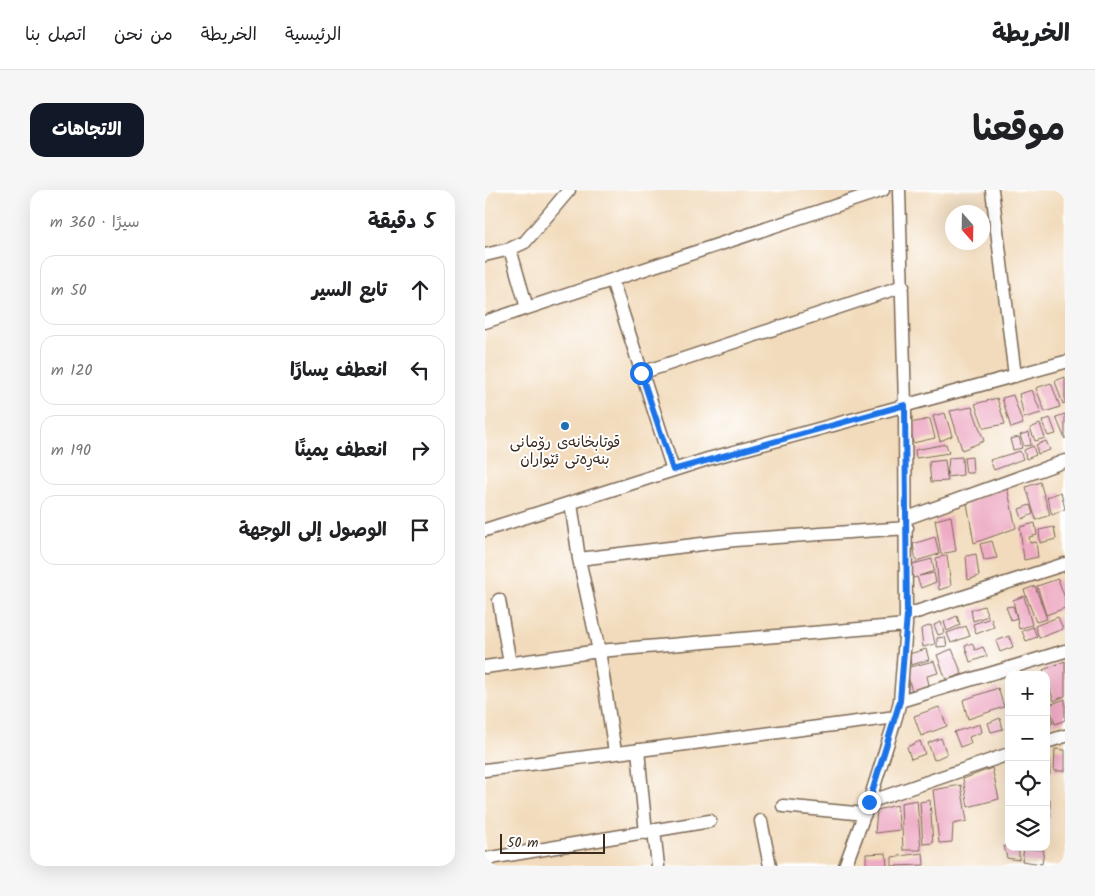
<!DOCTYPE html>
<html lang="ar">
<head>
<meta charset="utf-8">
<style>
	body { margin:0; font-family:Kalam,"Playpen Sans Arabic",sans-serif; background:#f6f6f6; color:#202124; direction:rtl }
	.controls { position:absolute; right:15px; bottom:15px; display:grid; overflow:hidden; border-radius:10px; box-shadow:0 5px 20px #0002 }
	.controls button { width:45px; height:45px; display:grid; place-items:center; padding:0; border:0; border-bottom:1px solid #e0e0e0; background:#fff; color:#202124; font:25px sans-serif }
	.compass { position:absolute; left:460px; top:15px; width:45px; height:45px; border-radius:50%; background:#fff; box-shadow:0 5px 20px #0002; rotate:160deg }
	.scale { position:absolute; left:15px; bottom:12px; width:105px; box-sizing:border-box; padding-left:5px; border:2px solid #3b2a1e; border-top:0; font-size:14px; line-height:18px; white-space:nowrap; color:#3b2a1e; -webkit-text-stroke:4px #fff; paint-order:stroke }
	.stop { position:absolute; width:15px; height:15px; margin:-11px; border:4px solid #1a73e8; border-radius:50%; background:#fff }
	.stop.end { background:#1a73e8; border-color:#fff; box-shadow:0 1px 5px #0008 }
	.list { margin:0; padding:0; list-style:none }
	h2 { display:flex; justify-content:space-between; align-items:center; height:65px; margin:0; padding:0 20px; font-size:21px }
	h2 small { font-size:16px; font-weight:400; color:#757577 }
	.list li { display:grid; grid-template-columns:32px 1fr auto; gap:15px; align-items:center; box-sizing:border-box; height:70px; margin:0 10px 10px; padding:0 10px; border:1px solid #e0e0e0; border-radius:15px }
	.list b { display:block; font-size:19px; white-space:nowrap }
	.list em { font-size:16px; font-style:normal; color:#757577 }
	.icon { flex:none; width:28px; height:28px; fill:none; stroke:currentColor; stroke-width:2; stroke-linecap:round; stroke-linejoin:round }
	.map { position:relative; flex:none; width:580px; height:676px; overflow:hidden; direction:ltr; border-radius:15px }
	header { display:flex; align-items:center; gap:30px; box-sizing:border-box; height:70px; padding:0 25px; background:#fff; border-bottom:1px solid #e0e0e0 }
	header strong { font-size:24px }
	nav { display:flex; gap:28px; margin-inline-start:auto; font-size:18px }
	.intro { display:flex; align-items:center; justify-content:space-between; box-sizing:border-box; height:120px; padding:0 30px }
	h1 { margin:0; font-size:35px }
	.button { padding:12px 22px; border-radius:15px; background:#111827; color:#fff; font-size:18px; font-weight:700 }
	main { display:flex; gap:30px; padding:0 30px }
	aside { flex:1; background:#fff; border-radius:15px; box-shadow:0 5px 20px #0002 }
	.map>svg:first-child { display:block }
	.building { fill:#eeabc4 }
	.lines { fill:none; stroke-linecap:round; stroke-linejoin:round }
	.minor-casing { stroke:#7b6855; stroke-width:15 }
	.minor { stroke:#fff; stroke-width:12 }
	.route { stroke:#1a73e8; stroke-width:6 }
	.poi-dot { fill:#1f6fb2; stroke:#fff; stroke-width:2 }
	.labels { text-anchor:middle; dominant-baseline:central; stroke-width:4; stroke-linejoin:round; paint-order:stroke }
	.poi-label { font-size:15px; fill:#3b2a1e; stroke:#fff }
</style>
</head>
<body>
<header>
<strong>الخريطة</strong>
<nav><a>الرئيسية</a><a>الخريطة</a><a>من نحن</a><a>اتصل بنا</a></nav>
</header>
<div class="intro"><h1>موقعنا</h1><a class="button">الاتجاهات</a></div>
<main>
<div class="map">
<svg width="580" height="676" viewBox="0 0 580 676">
	<rect width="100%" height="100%" fill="#fff"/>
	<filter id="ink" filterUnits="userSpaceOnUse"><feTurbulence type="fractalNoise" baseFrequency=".02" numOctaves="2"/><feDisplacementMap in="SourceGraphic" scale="10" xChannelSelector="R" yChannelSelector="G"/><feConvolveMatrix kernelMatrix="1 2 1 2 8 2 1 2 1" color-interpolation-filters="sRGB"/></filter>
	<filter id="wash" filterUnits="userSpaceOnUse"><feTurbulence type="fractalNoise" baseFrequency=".0096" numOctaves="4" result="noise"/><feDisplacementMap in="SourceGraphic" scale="20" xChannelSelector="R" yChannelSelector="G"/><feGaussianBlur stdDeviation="1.12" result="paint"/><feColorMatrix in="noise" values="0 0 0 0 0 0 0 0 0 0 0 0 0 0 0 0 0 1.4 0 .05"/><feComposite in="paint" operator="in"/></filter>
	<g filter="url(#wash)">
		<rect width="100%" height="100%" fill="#f2dbbc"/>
		<g id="blocks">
			<path class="building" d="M580 187V213L578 214 570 191Z
				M566 193 575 217 560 222 551 198Z
				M547 200 556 223 539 228 534 204Z
				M528 205 538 234 526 238 517 208Z
				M512 208 520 234 499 238 490 214Z
				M487 217 499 251 477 260 465 221Z
				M460 223 467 246 455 251 448 226Z
				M580 224V249L571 227Z
				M565 228 571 244 563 246 557 231Z
				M445 229 450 248 428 253 425 233Z
				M555 234 560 248 550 251 545 238Z
				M544 242 546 255 539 256 535 245Z
				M534 247 537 258 528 260 525 249Z
				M561 251 565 260 553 264 551 255Z
				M461 254 464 263 431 268 430 260Z
				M548 256 551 265 541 269 539 260Z
				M535 261 538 269 509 280 505 270Z
				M477 267 478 285 462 287 463 291 446 292 444 272 460 270 462 287 464 268Z
				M487 267 488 283H481L479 268Z
				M555 292 565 325 551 330 541 297Z
				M522 297 531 338 489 353 482 313Z
				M576 302 580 319 567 325 562 307Z
				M545 315 548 324 537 329 534 319Z
				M466 326 471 361 456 364 450 330Z
				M550 333 552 345 544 347 545 353 551 352 553 367 539 370 535 337Z
				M569 337 571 349 555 353 554 340Z
				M450 347 454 364 431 371 428 354Z
				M507 351 512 368 499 370 495 354Z
				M491 364 494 386 483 390 481 366Z
				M462 365 466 396 454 400 451 368Z
				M447 369 449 381 434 386 449 383 451 392 436 398 432 387 424 389V375Z
				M573 389 580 408V418L561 425 552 396Z
				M550 396 562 429 551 432 539 400Z
				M539 406 547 435 534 439 532 428 526 430 521 417 528 416 532 428 528 410Z
				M499 416 503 426 488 431 486 420Z
				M472 426 475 435 462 441 459 432Z
				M573 427 578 439 554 448 550 436Z
				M506 428 509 437 491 444 488 434Z
				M456 432 459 443 453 445 449 435Z
				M446 435 450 454 438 457 436 439Z
				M481 436 485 446 466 453 462 443Z
				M548 437 552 447 541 451 537 441Z
				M524 446 528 457 515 462 511 451Z
				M460 447 462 456 452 457V448Z
				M487 453 490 460 498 457 502 466 485 472 480 456Z
				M441 459 444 470 426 475 424 464Z
				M467 459 477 484 461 490 452 465Z
				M449 471 453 483 442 486 444 495 427 502 421 478Z
				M580 471V506L569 511 558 480Z
				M513 498 519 517 483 529 478 510Z
				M580 509V530L570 534 564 515Z
				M561 515 568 533 561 535Z
				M454 517 462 536 436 546 429 526Z
				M515 528 518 539 506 542 503 533Z
				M495 534 497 542 484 547 486 553 475 557 469 542Z
				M456 548 462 564 449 570 443 553Z
				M435 551 440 564 426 569 422 557Z
				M564 557 565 585H561V558Z
				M570 559 580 560V581H569Z
				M507 578 514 609 483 617 478 589Z
				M476 595 482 631 468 634 467 652 454 653 448 600Z
				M561 609H565V628H561Z
				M432 610 436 660H418L416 613Z
				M445 610 448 653 438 654 435 612Z
				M412 615 415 640 390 643 392 620Z
				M519 656 534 657V670L522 668Z
				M539 658 559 660 557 674 537 671Z
				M401 663 402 676H381V664Z
				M438 663 439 675 407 676V667Z"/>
		</g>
	</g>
	<g filter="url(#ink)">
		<use href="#blocks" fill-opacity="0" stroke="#7b6855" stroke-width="1"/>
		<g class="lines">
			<defs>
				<path id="minor" d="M507 0 530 186
					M25 59 42 118
					M0 65 25 59 40 52 84 0
					M127 90 188 280
					M0 132 398 0
					M156 183 418 96
					M86 313 94 369 114 461 130 562
					M422 328 580 271
					M0 340 223 269 580 172
					M94 369 250 350 422 338
					M14 410 25 474
					M422 425 580 374
					M0 477 114 461 421 435
					M415 511 580 461
					M561 552 580 546
					M153 560 161 643
					M0 580 411 527
					M384 612 524 564
					M298 616 380 624
					M276 631 285 676
					M169 640 173 676
					M0 669 225 631
					M360 676 384 612 411 527 415 511 421 435 420 215 414 0"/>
			</defs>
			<use href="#minor" class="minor-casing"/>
			<use href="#minor" class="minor"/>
		</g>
	</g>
	<g class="lines" filter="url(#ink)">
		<path class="route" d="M156 183 188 280 420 215 422 425 415 511 384 612"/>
	</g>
	<circle class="poi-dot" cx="80" cy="236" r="5"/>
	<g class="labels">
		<g class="poi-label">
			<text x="80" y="253">قوتابخانەی رۆمانی<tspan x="80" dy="17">بنەرِەتی ئێواران</tspan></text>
		</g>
	</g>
</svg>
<div class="controls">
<button>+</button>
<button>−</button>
<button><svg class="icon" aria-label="locate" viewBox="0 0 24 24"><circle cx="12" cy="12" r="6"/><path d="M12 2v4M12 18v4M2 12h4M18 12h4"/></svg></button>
<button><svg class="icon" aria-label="layers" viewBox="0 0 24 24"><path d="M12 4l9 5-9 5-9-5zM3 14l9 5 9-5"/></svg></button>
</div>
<svg class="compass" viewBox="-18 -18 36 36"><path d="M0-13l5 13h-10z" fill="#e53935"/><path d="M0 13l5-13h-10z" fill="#757577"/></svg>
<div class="scale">50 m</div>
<div class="stop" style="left:156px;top:183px"></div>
<div class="stop end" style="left:384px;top:612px"></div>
</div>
<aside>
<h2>5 دقيقة<small>سيرًا · 360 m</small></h2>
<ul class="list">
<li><svg class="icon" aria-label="ahead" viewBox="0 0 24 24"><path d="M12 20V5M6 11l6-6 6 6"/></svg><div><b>تابع السير</b></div><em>50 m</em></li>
<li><svg class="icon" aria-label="left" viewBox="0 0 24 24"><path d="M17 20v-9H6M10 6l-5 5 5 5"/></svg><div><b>انعطف يسارًا</b></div><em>120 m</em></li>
<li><svg class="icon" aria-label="right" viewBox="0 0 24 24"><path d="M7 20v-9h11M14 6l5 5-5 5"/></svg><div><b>انعطف يمينًا</b></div><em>190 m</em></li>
<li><svg class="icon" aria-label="arrive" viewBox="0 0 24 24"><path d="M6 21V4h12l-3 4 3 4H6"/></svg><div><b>الوصول إلى الوجهة</b></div></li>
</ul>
</aside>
</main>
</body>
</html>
